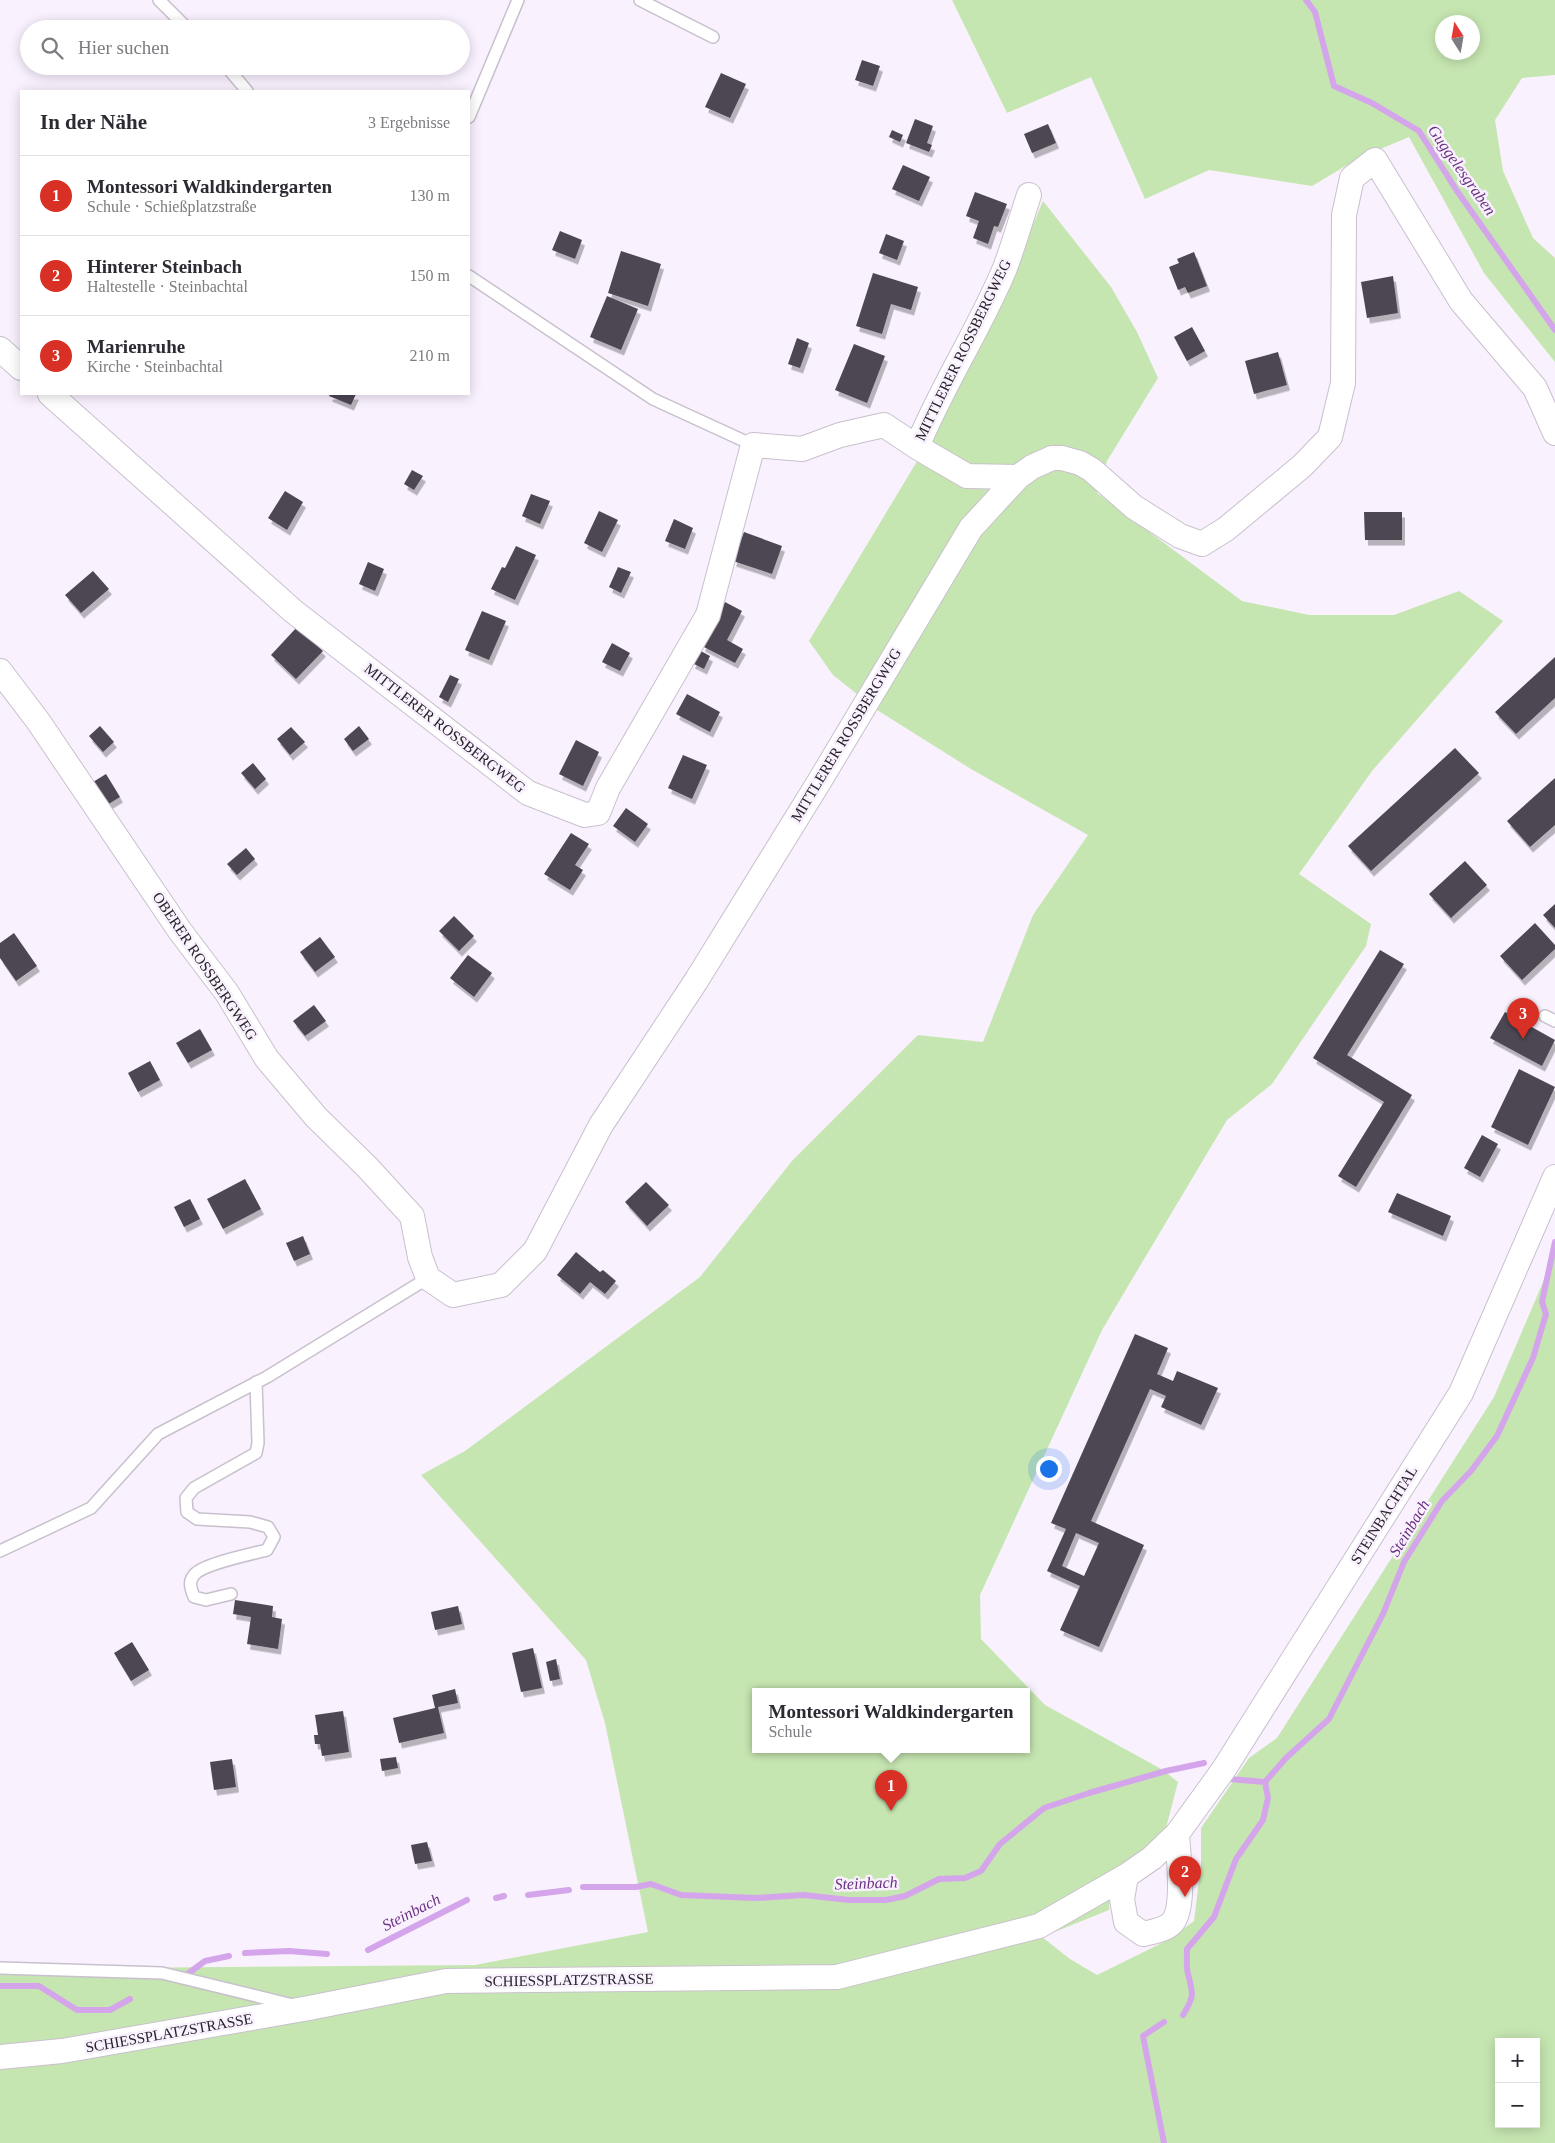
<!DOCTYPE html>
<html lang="de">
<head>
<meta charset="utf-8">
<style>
	body { margin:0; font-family:Georgia,serif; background:#f2f2f3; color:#2b2b33 }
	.controls { position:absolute; right:15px; bottom:15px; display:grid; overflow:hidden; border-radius:0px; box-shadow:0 2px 12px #0003 }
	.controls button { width:45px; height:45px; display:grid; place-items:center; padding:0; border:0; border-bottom:1px solid #e1e1e2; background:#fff; color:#2b2b33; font:25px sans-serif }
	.compass { position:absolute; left:1435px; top:15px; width:45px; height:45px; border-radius:50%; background:#fff; box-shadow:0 2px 12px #0003; rotate:349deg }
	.you { position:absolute; left:1048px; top:1468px; width:18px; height:18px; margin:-12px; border:4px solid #fff; border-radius:50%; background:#1a73e8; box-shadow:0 0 0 8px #1a73e833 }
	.badge { display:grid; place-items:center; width:32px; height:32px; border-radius:50%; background:#d93025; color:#fff; font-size:16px; font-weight:700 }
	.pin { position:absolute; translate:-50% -41px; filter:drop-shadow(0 1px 2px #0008) }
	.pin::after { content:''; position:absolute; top:26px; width:18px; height:15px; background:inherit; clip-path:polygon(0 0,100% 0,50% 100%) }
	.popup { position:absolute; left:752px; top:1688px; width:278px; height:65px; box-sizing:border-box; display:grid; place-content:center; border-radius:0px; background:#fff; filter:drop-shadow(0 1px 4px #0005); font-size:16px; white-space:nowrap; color:#7c7c81 }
	.popup b { font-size:19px; color:#2b2b33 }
	.popup::after { content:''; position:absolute; left:50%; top:100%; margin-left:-10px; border:10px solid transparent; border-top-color:#fff }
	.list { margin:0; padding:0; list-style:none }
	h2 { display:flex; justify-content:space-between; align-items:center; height:65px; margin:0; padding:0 20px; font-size:21px }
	h2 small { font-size:16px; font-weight:400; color:#7c7c81 }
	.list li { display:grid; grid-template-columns:32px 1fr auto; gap:15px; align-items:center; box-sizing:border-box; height:80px; padding:0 20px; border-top:1px solid #e1e1e2 }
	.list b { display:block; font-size:19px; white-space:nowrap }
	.list p { margin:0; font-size:16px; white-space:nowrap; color:#7c7c81 }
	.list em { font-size:16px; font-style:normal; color:#7c7c81 }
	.icon { flex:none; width:28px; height:28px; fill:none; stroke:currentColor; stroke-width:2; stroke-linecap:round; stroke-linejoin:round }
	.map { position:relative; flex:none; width:1555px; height:2143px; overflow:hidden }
	.search { position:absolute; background:#fff; box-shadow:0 2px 12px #0003; left:20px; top:20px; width:450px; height:55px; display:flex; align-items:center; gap:12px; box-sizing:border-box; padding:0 18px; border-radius:28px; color:#7c7c81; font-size:19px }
	.panel { position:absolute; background:#fff; box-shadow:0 2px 12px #0003; left:20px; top:90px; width:450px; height:305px; border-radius:0px }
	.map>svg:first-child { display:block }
	.green { fill:#c6e6b1; fill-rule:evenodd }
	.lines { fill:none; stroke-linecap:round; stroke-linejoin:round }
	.stream { stroke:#d4a5eb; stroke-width:6 }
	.building { fill:#4e4752; fill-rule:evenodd; filter:url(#shadow) }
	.service-casing { stroke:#c9c0cd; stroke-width:14 }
	.minor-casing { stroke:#c9c0cd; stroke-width:26 }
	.service { stroke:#fff; stroke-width:11 }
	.minor { stroke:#fff; stroke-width:24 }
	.labels { text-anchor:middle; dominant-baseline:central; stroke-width:5; stroke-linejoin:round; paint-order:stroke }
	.street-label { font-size:15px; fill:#272429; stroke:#f9f1fe }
	.water-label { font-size:16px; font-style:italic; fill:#6a3183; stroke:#f9f1fe }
</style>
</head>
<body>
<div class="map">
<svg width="1555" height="2143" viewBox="0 0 1555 2143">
	<defs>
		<filter id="shadow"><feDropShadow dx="3" dy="5.5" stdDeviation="0" flood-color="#0004"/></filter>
	</defs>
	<rect width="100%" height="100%" fill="#f9f1fe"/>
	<path class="green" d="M952 0H1555V75L1522 78 1495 120 1503 171 1533 238 1555 258V362L1484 273 1409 137 1359 158 1312 186 1209 170 1145 199 1091 77 1007 113ZM1442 22H1472V52H1442Z
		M1043 201 1111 287 1137 332 1158 378 1107 461 1097 493 1242 601 1309 615H1394L1459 591 1503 621 1372 771 1299 874 1371 924 1366 946 1272 1084 1227 1120 1134 1276 1102 1330 980 1595 981 1639 1045 1705 1163 1770 1178 1782 1166 1828 1111 1878 1109 1910 1042 1937 1070 1959 1097 1975 1168 1940 1194 1921 1201 1864V1828L1249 1758 1277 1738 1494 1397 1555 1254V2143H0V1969L475 1965 648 1932 605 1723 586 1660 421 1475 465 1451 700 1277 792 1161 918 1035 983 1042 1033 915 1088 835 971 769 877 710 833 675 809 641 934 433 993 320ZM756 1692H1026V1750H756ZM1499 2042H1536V2124H1499Z"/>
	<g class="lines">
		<path class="stream" d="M1306 0 1315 12 1334 86 1372 103 1419 131 1457 191 1555 330
			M1229 1779 1265 1782 1286 1758 1329 1719 1383 1614 1404 1562 1442 1501 1471 1471 1497 1436 1533 1358 1546 1314 1542 1302 1555 1242
			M583 1887H636L651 1884 681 1895 756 1898 804 1895 849 1900H886L905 1896 939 1879 965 1878 981 1871 1000 1844 1044 1808 1089 1793 1166 1771 1204 1763
			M528 1895 569 1890
			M496 1898 504 1896
			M368 1950 467 1900
			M245 1953 289 1951 327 1954
			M186 1975 205 1961 229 1956
			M0 1986H39L77 2010H110L130 1999
			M1183 2015C1195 1996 1193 1994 1188 1974 1186 1966 1187 1957 1187 1949L1214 1917 1236 1859 1263 1820 1268 1798 1265 1782
			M1164 2022 1143 2036 1164 2143"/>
	</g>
	<path class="building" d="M862 60 880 66 873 86 855 80Z
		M721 73 746 84 730 118 705 107Z
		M915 119 933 126 927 143 932 145 929 152 906 143Z
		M1048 124 1056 143 1032 153 1024 134Z
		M892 130 903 135 900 142 889 137Z
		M903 165 930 177 919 201 892 189Z
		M975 192 1007 204 998 227 994 226 988 244 973 238 979 221 966 216Z
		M560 231 582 240 575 259 552 250Z
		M886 234 904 241 897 260 879 253Z
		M621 251 661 264 648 306 608 293Z
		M1194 252 1207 286 1188 293 1185 287 1178 290 1169 267 1179 263 1177 259Z
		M873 273 918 287 911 310 891 304 882 334 856 326Z
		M1393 276 1398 313 1367 318 1361 282Z
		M607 296 638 309 621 350 590 337Z
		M1192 327 1205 351 1187 361 1174 337Z
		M797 338 809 343 800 368 788 364Z
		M854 344 885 356 867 403 835 390Z
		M1278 352 1287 385 1254 394 1245 361Z
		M330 394H356L351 405 329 396Z
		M412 470 423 476 414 490 404 484Z
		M285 491 303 502 287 530 268 518Z
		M531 494 550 501 540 524 522 516Z
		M599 511 618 520 602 552 584 543Z
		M1364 512H1402V540H1365Z
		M674 519 693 528 685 549 665 541Z
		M744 532 782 546 772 574 733 561Z
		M516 546 536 555 515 600 491 589 502 567 505 568Z
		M368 562 384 569 375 591 359 584Z
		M618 567 631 572 621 593 609 587Z
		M93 571 109 589 81 613 65 595Z
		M725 602 742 611 727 640 743 649 735 663 702 646Z
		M482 611 506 621 489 660 465 650Z
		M297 627 323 651 296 679 271 655Z
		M612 643 630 653 620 671 602 662Z
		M699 650 710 656 704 669 692 663Z
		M1555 657V698L1516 734 1495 712Z
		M450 675 459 679 448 702 439 697Z
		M687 694 720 712 710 732 676 714Z
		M100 726 114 742 103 752 89 736Z
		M359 726 369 739 353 751 344 739Z
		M291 727 305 742 290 755 277 739Z
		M576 740 599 752 583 786 559 774Z
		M1455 748 1479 773 1371 871 1348 846Z
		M683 755 707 765 692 799 668 788Z
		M253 763 266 779 255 789 241 773Z
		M106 774 120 797 107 805 93 782Z
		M1555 778V825L1530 847 1507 821Z
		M626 808 648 824 635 842 613 826Z
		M571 833 589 844 575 865 583 870 570 890 544 874Z
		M246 848 255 859 237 875 227 864Z
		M1465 861 1487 885 1451 918 1429 894Z
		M1555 904V928L1543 915Z
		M454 916 474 936 459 951 439 931Z
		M1535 923 1555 945V949L1522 980 1500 956Z
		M14 933 37 966 16 981 0 958V943Z
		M320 937 335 957 315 972 300 952Z
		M1380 950 1404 964 1347 1055 1412 1095 1356 1187 1338 1176 1384 1102 1313 1058Z
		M468 955 492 973 474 997 450 978Z
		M314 1005 326 1021 305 1036 293 1021Z
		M1505 1012 1555 1040 1542 1066 1490 1038Z
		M200 1029 212 1050 188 1063 176 1043Z
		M150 1061 160 1080 138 1092 128 1073Z
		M1519 1069 1555 1087 1528 1145 1491 1127Z
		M1482 1135 1498 1144 1480 1177 1464 1168Z
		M245 1179 261 1209 223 1229 207 1199Z
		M646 1182 669 1205 647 1226 625 1202Z
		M1397 1193 1451 1216 1443 1236 1388 1212Z
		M190 1199 200 1219 184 1227 174 1207Z
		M303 1236 310 1254 294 1261 286 1243Z
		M576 1252 600 1272 603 1270 616 1281 605 1294 590 1282 580 1294 557 1275Z
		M1135 1334 1168 1348 1157 1374 1173 1381 1177 1371 1218 1388 1201 1425 1161 1407 1166 1396 1150 1389 1091 1521 1144 1545 1099 1647 1060 1630 1080 1586 1047 1571 1066 1529 1051 1523ZM1076 1533 1099 1543 1084 1576 1062 1566Z
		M235 1600 273 1606 272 1617 282 1619 278 1649 247 1644 251 1617 233 1614Z
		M458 1606 462 1624 435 1630 431 1612Z
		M132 1642 149 1670 131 1681 114 1653Z
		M533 1648 542 1688 521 1692 512 1653Z
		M556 1659 560 1679 550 1681 546 1662Z
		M455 1689 458 1703 438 1707 444 1733 399 1743 393 1718 435 1708 432 1695Z
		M343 1711 349 1752 322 1756 320 1744H315L314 1735H318L315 1715Z
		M396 1757 398 1768 382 1771 380 1759Z
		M232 1759 236 1787 214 1790 210 1762Z
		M427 1842 432 1861 415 1864 411 1845Z"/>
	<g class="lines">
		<defs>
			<path id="service" d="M159 0 188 29
				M640 0 713 37
				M226 66 247 91
				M469 117 518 0
				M469 276 653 399 753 445
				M1545 1016 1555 1021
				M0 1551 91 1508 158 1434 267 1377 428 1278
				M231 1594 206 1600 194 1597C191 1589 188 1582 194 1575 202 1564 252 1554 267 1550L274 1537 268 1527 250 1522 197 1519 187 1512 186 1498 194 1488 256 1453 258 1443 256 1382
				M0 1968 162 1973 293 2005"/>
			<path id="minor" d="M0 349 21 368
				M50 394 293 611 528 793 585 815 598 813 608 788 708 615 753 445 802 449 840 435 884 425 917 447 967 476 1018 477
				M917 447C942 386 979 330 1005 268 1014 244 1021 219 1029 195
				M0 671 38 721 180 931 227 993 267 1059 316 1117 368 1168 412 1216 420 1257 428 1278 453 1295 501 1285 535 1251 601 1125 696 981 819 782 971 528 1018 477 1032 467 1052 458H1062L1080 463 1092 470 1134 507 1180 536 1202 544 1226 529 1302 466 1330 437 1343 383 1344 215 1352 178 1375 160 1461 301 1535 388 1555 433
				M1126 1876 1122 1899 1126 1922 1143 1934C1152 1932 1165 1930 1172 1923 1186 1907 1178 1854 1177 1834
				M0 2057 62 2051 309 2008 446 1981 837 1977 1039 1926 1126 1876 1152 1858 1177 1834 1224 1769 1461 1393 1555 1177"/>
		</defs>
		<use href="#service" class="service-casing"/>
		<use href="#minor" class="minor-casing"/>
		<use href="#service" class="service"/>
		<use href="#minor" class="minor"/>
	</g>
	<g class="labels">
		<g class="street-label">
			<text transform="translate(963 350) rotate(-64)">MITTLERER ROSSBERGWEG</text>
			<text transform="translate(445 728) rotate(38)">MITTLERER ROSSBERGWEG</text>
			<text transform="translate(846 735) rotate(-59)">MITTLERER ROSSBERGWEG</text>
			<text transform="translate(205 966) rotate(56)">OBERER ROSSBERGWEG</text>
			<text transform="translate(1384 1515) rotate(-58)">STEINBACHTAL</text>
			<text transform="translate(569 1980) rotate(-1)">SCHIESSPLATZSTRASSE</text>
			<text transform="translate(169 2033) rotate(-10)">SCHIESSPLATZSTRASSE</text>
		</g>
		<g class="water-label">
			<text transform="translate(1462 170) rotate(55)">Guggelesgraben</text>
			<text transform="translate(1409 1528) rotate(-59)">Steinbach</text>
			<text transform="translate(866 1883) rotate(-2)">Steinbach</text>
			<text transform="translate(411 1912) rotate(-27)">Steinbach</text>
		</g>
	</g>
</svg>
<div class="controls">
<button>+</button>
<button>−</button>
</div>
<svg class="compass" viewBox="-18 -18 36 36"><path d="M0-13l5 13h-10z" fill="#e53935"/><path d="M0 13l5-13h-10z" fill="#7c7c81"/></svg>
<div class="you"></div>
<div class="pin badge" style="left:891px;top:1811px">1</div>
<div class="popup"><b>Montessori Waldkindergarten</b>Schule</div>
<div class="pin badge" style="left:1185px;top:1897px">2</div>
<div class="pin badge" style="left:1523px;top:1039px">3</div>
<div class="search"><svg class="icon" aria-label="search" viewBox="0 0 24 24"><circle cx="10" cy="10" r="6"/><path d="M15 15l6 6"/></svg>Hier suchen</div>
<section class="panel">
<h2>In der Nähe<small>3 Ergebnisse</small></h2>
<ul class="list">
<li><span class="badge">1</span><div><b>Montessori Waldkindergarten</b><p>Schule · Schießplatzstraße</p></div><em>130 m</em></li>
<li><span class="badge">2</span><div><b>Hinterer Steinbach</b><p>Haltestelle · Steinbachtal</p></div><em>150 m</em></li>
<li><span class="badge">3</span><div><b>Marienruhe</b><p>Kirche · Steinbachtal</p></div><em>210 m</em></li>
</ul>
</section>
</div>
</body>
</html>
